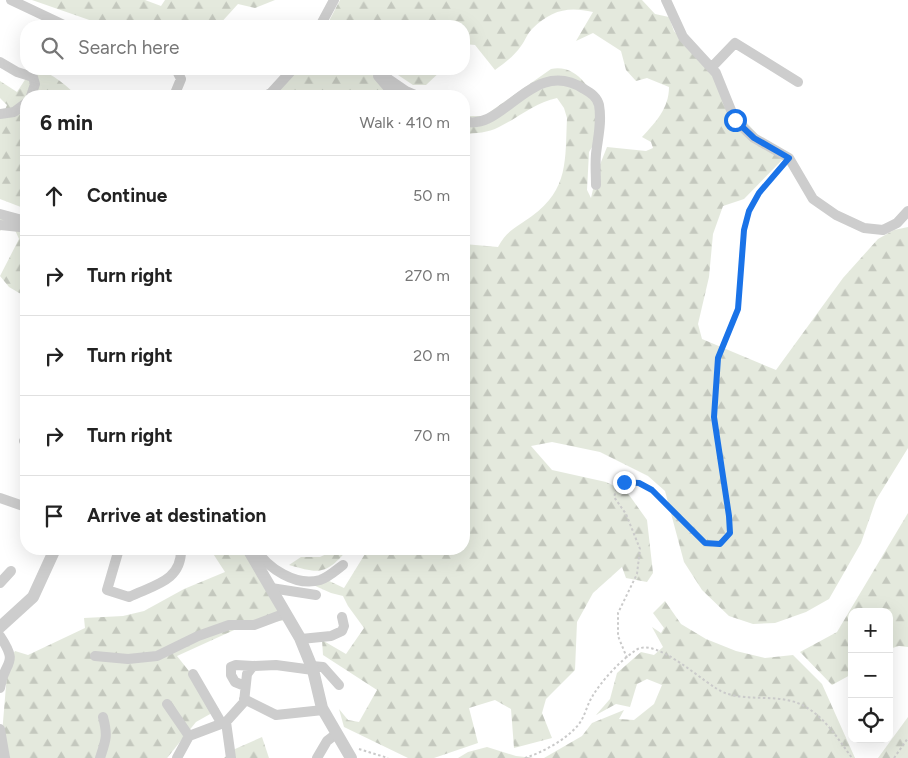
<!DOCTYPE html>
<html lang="en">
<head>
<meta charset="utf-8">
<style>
	body { margin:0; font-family:Figtree,sans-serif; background:#f2f2f2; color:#222 }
	.controls { position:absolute; right:15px; bottom:15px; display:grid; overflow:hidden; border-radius:10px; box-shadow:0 5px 20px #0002 }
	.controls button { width:45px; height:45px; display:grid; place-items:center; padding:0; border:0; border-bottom:1px solid #e0e0e0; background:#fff; color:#222; font:25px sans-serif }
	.stop { position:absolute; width:15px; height:15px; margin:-11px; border:4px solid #1a73e8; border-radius:50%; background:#fff }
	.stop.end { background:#1a73e8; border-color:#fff; box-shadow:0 1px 5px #0008 }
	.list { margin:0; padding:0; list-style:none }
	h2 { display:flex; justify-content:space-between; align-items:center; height:65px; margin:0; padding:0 20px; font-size:21px }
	h2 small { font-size:16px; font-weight:400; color:#767676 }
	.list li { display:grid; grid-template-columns:32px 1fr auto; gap:15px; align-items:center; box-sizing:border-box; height:80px; padding:0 20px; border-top:1px solid #e0e0e0 }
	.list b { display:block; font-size:19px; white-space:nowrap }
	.list em { font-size:16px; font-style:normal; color:#767676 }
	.icon { flex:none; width:28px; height:28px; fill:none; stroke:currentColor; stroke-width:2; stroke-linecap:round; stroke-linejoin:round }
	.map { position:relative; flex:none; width:908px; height:758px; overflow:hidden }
	.search { position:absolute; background:#fff; box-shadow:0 5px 20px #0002; left:20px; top:20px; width:450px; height:55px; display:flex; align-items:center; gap:12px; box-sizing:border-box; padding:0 18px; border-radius:20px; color:#767676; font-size:19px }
	.panel { position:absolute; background:#fff; box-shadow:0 5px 20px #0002; left:20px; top:90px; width:450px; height:465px; border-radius:20px }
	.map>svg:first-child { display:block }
	.forest { fill:url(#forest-firs) }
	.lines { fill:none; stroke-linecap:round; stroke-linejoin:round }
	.path { stroke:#cacaca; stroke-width:2; stroke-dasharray:2.5 2.5; stroke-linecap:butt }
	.minor { stroke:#cdcdcd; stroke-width:10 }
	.tertiary { stroke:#cdcdcd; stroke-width:12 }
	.route { stroke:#1a73e8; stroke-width:6 }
</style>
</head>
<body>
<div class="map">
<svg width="908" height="758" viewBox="0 0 908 758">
	<defs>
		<pattern id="forest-firs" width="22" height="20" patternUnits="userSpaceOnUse" patternTransform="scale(1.25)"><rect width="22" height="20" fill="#e4e9dd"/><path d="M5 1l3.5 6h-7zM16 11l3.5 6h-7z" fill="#c4c8be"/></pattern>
	</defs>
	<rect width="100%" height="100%" fill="#fff"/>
	<path class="forest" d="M32 0H145L161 6 165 0H275L255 8 238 4 218 26H181L172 22 169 26H100L95 22Z
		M340 0H642L655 14 669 17 674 31 695 54 704 60 735 110 769 147 783 159 744 199 723 206 713 234 709 277 698 324 702 339 776 370 843 278 878 239 894 230 908 227V448L876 500 861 543 829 599 806 612 775 623 753 624 729 616 702 590 684 562 665 491 648 476 600 452 552 442 531 446 552 470 606 482 627 492 647 520 653 573 647 582 626 578 622 567 593 593 577 622 575 670 546 699 542 713 552 738 514 748 511 709 495 700 469 708 478 743 434 758H408L344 727 339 709 348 720 359 722 377 690 323 655 322 640 346 654 364 628 348 606 343 596 331 593 293 576 325 579 344 588 368 549H464V244L498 247C507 230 517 227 532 216 569 189 565 160 567 118L564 108 557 98C536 102 518 118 499 127 488 133 476 133 464 134V116H484L551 69C578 64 590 90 602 110L597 139 589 152 587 190 591 198 597 172 607 147 646 151 653 148 651 142 642 137C656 122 669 108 669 87L647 78 636 81 626 70 621 51 593 33 576 41 593 12C568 6 551 10 532 29 527 34 525 41 521 46 514 56 505 63 495 70L475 45 464 44V26H329L328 23Z
		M32 69C49 70 66 85 77 96H26V209L0 199V112H4L7 105 0 98V81L17 92Z
		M295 69H367L393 96H280L275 91Z
		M389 69H443L426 85H413Z
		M0 210 26 217V297L9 287 0 276 19 239 15 230 3 228 0 231Z
		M908 513V647L899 646 889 649V612H852V674L832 685 800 652 837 632Z
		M210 549H246L287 620 243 626 177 656 219 709 196 722 167 758H0L8 662 15 651 28 655 85 628 84 618 123 616 144 611 184 589 225 572Z
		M337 549H348C326 575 320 574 289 565L301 557H320Z
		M665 601 681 624 706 639 736 651 765 658 793 655 822 684 855 758H544L582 736 592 723 624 710 619 719 634 720 654 704 662 685 647 679 637 684 630 707 616 704 596 715 610 699 617 673 641 652 654 655 663 647 652 627 661 633 664 628 653 613Z
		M908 717V758H878Z
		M262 737 269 758H224L235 749Z
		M487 747 516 756 534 758H458L468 752Z"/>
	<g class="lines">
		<path class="path" d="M627 658 618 636V613L637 574 640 549 626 514 614 497 617 488 624 482 639 483 652 490 705 543 720 544 730 533 729 516 714 417 719 358 737 309 741 283 740 267 744 230 749 211 759 193 782 166
			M359 749 388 758
			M525 758C543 752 566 740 579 724 585 716 587 705 592 697 602 680 620 661 636 650 657 636 706 686 725 693 750 702 781 693 804 706 825 717 838 739 852 758
			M894 758 908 738"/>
		<path class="minor" d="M11 0 66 26
			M666 0 683 37 716 73 735 120 754 138 789 158 813 199 836 215 864 228 883 230 897 223 908 211
			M320 26 334 0
			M0 62 17 72 33 77 35 84 31 96
			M711 68 735 43 798 82
			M374 69 406 91 418 96
			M378 76 395 96
			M174 96 181 79 176 69
			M265 96 271 93 293 69
			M0 114 14 112 26 103
			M464 121C503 134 532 55 584 89 591 93 597 97 599 105 602 122 598 137 596 154 595 164 596 175 596 185
			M0 214 26 221
			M0 225 20 227 24 221
			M24 441 26 442
			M0 498 26 507
			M119 549 107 590 129 597C154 585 182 581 181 549
			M256 549C267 568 296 587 320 580 329 577 336 570 343 565
			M0 583 11 571
			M271 588 316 595
			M0 636C20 666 4 660 0 688
			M301 639 331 636 342 631 344 626 342 617
			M95 656 128 659 157 656 198 636 229 625H254L286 613
			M312 666 323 667 339 685
			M193 674 222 724
			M245 686 235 682 231 675V667L236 665 253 666
			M244 699 276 715 323 710
			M167 704 189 736
			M226 722 231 758
			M0 729 5 758
			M100 758C106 740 108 736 103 717
			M177 758 189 736 226 722 244 702 247 674 253 666 276 665 313 670
			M317 758 327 741 336 734"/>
		<path class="tertiary" d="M248 549 300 638 313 670 322 708 351 758
			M0 627 33 597 55 549"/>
	</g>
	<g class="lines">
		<path class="route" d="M624 482 639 483 652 490 705 543 720 544 730 533 729 516 714 417 718 358 738 309 744 230 749 211 759 193 789 158 754 138 735 120"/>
	</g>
</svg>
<div class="controls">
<button>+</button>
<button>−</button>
<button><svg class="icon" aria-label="locate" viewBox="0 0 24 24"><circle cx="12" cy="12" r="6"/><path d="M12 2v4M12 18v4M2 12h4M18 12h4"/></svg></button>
</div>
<div class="stop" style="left:735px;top:120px"></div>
<div class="stop end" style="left:624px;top:482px"></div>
<div class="search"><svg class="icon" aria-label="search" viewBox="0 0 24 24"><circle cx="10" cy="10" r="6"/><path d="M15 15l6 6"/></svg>Search here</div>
<section class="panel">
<h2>6 min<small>Walk · 410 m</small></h2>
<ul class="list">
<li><svg class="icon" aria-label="ahead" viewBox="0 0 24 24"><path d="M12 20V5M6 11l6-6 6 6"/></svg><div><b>Continue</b></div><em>50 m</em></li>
<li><svg class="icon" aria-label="right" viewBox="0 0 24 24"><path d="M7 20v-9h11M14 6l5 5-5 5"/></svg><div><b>Turn right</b></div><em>270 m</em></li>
<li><svg class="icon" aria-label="right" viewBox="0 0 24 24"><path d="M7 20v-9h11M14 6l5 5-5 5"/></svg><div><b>Turn right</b></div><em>20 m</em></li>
<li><svg class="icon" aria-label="right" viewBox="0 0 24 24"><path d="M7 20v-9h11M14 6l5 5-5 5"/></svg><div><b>Turn right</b></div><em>70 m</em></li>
<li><svg class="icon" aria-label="arrive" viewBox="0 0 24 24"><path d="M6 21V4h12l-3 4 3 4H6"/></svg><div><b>Arrive at destination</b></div></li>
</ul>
</section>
</div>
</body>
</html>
